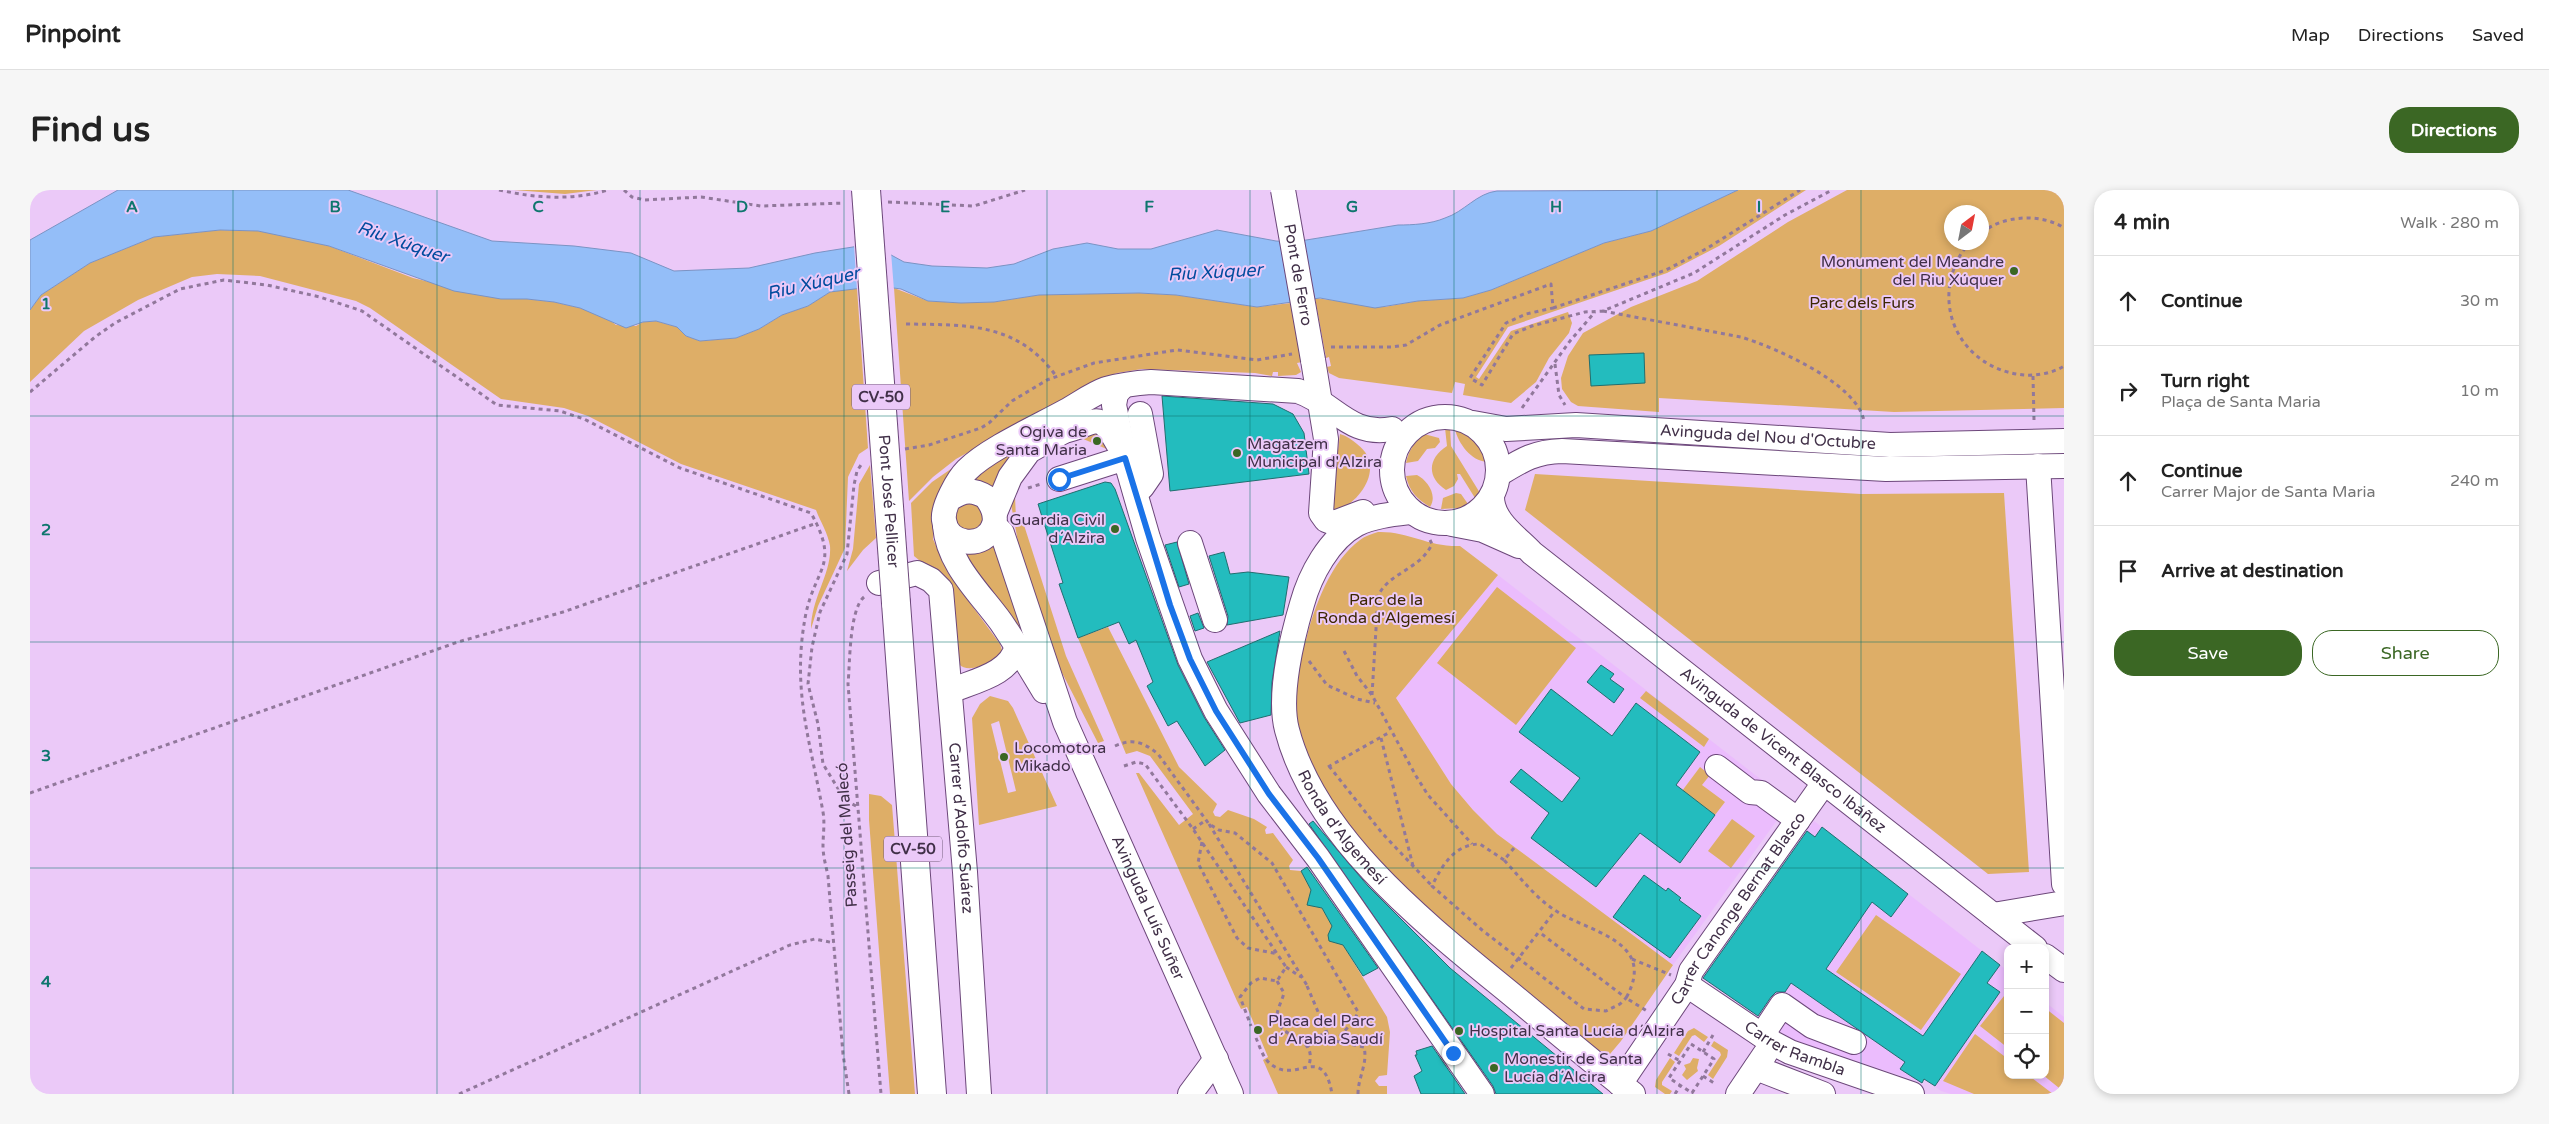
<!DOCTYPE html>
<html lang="en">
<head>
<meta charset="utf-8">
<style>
	body { margin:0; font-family:"Varela Round",sans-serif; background:#f6f6f6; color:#222 }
	.controls { position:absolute; right:15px; bottom:15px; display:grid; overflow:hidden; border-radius:10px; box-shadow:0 2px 8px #0003 }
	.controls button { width:45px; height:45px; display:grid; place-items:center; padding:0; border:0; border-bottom:1px solid #e0e0e0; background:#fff; color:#222; font:25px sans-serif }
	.compass { position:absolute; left:1914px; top:15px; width:45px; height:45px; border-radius:50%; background:#fff; box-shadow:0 2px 8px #0003; rotate:32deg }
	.stop { position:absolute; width:15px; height:15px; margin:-11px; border:4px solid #1a73e8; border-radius:50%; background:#fff }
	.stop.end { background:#1a73e8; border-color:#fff; box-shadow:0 1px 5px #0008 }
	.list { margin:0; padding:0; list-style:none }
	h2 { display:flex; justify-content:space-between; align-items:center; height:65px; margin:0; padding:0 20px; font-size:21px }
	h2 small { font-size:16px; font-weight:400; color:#767676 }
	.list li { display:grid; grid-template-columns:32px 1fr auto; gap:15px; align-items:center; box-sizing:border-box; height:90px; padding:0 20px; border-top:1px solid #e0e0e0 }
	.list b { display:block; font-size:19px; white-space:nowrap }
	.list p { margin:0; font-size:16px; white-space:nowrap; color:#767676 }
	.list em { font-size:16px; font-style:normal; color:#767676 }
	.actions { display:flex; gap:10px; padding:15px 20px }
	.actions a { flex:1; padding:11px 0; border:1px solid #3b6724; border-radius:20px; text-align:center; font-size:18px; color:#3b6724 }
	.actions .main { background:#3b6724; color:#fff }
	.icon { flex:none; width:28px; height:28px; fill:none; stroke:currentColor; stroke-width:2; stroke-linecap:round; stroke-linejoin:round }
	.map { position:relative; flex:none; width:2034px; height:904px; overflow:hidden; border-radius:20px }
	header { display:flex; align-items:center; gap:30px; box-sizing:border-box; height:70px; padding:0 25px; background:#fff; border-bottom:1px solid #e0e0e0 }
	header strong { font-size:24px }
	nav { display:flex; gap:28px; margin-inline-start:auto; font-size:18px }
	.intro { display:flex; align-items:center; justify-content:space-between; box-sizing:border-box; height:120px; padding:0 30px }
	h1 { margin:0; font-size:35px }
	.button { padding:12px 22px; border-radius:20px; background:#3b6724; color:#fff; font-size:18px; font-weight:700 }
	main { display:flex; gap:30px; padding:0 30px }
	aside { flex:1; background:#fff; border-radius:20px; box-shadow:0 2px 8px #0003 }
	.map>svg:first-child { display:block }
	.built { fill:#ebbcfd }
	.green { fill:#deae67; fill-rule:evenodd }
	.water { fill:#94bef8; stroke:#7b93c3 }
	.pier { fill:#ebc9f8 }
	.building { fill:#23bcbe; stroke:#216e6f }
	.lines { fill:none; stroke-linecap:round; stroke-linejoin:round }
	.minor-casing { stroke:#6c477a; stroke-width:26 }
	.major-casing { stroke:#6c477a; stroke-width:30 }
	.path { stroke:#91789b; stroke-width:3; stroke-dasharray:4 4; stroke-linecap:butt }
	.minor { stroke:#fff; stroke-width:24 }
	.major { stroke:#fff; stroke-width:28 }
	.minor-bridge-casing { stroke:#6c477a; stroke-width:26; stroke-linecap:butt }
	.major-bridge-casing { stroke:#6c477a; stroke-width:30; stroke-linecap:butt }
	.minor-bridge { stroke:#fff; stroke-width:24 }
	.major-bridge { stroke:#fff; stroke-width:28 }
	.route { stroke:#1a73e8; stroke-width:6 }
	.grid { fill:none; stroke:#0f766e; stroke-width:1; stroke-opacity:0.55 }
	.poi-dot { fill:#3b6724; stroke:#ebc9f8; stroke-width:2 }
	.labels { text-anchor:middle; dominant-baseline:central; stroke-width:4; stroke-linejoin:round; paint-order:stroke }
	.shield { fill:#ebc9f8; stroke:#745e7d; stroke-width:1 }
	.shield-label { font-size:15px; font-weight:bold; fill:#413048 }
	.poi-label { font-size:16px; fill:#413048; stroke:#ebc9f8; text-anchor:start }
	.street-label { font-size:16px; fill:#413048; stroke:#ebc9f8 }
	.park-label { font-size:16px; fill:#3c2702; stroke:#ebc9f8 }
	.water-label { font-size:18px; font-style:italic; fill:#014c9e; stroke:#ebc9f8 }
	.grid-label { font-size:16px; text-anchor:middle; font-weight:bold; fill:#0f766e; stroke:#ebc9f8; stroke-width:4; stroke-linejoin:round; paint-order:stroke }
</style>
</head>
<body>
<header>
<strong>Pinpoint</strong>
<nav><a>Map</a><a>Directions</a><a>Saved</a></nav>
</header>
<div class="intro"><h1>Find us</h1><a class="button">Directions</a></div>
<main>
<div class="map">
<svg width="2034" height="904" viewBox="0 0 2034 904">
	<rect width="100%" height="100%" fill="#ebc9f8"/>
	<path class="built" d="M1468 385 1760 612 1643 775 1467 644 1443 620 1421 594 1366 508Z
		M1784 631 1978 781V885H2015V812L2034 827V904H1921L1911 901 1895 889 1892 893 1761 849 1673 787Z"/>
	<path class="green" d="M484 0H567L535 4Z
		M1708 0H1776L1689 56 1637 83 1478 137 1446 187 1449 189 1481 141 1538 122 1542 133 1539 143 1519 168 1506 192 1481 213 1433 205 1435 194 1425 192 1422 203 1309 188 1299 183 1297 177 1301 176 1299 167 1296 168 1285 108 1354 117 1388 111 1433 108 1461 100 1574 53 1621 41Z
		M1817 0H2034V218L1864 222 1629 208V222L1548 216 1541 212 1532 199 1531 188 1538 166 1553 143 1601 117 1667 91 1758 32ZM1922 22H1952V52H1922Z
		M190 40 228 41 262 47 299 56 383 88 471 109H497L524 112 550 118 577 128 586 135 606 136 613 132 626 131 647 137 656 146 670 151 706 148 729 139 752 125 778 116 800 102 827 98 838 258 829 264 818 287 815 358 788 416 781 439C781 408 802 383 800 356 798 343 790 331 786 320L651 274 558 226 534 218 471 209 340 118 326 111 230 86 187 84 162 87 108 110 54 141 0 192V120L11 105 60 73 124 47Z
		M864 98 898 111 931 113 964 112 1009 105 1109 103 1146 105 1227 117 1261 113 1272 172 1267 173 1271 182 1266 185 1248 186V182H1243L1242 186 1225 183 1112 179 1087 183 1071 189 926 269 903 287 879 311Z
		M1420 237 1421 256 1450 303 1445 308 1430 284H1427L1428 289 1424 296 1416 300C1396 287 1398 268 1417 256L1415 238Z
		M1425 239C1443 244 1452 255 1457 272 1441 271 1428 253 1425 239Z
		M1068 243 1079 260 1051 248 1058 244Z
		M1310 244C1317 246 1322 250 1327 254 1355 275 1333 310 1307 321L1301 318Z
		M1394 244 1409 248 1410 252 1405 258 1397 259 1388 271 1376 273C1379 260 1384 252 1394 244Z
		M989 260 967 303 940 291 964 273Z
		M934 270 908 310 903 349 918 383 970 454 973 463C965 472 938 485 929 474V463H924L895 375 884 366 881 313 902 292Z
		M840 275 846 348 833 360 817 381 823 359 829 294Z
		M1505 284 1831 304 1974 303 1999 682 1958 684 1495 320Z
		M1387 285C1397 290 1408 305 1400 317 1387 309 1379 301 1376 286Z
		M992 291 985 306 986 329 989 328 990 333 993 332 1036 466 1074 551 1068 553 1027 473 990 363 981 314V304Z
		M1426 303 1431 304 1438 314 1430 318 1411 319 1413 308Z
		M942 308 959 323 950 343 927 341 922 319Z
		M1348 342C1378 341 1398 357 1430 356L1468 385 1366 508 1421 594 1443 620 1467 644 1643 775 1591 851 1580 864 1568 860C1511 815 1455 770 1402 721 1349 673 1290 618 1271 547 1262 515 1267 482 1271 449L1276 450C1284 417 1301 371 1330 350 1335 346 1342 344 1348 342Z
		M964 355 1003 458 928 361 959 358Z
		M1467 397 1546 458 1486 535 1407 473Z
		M1078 437 1149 577 1187 614 1183 622 1185 626 1190 627 1198 620 1224 629 1237 637 1235 640 1236 644 1243 643 1263 670 1259 676 1260 680 1271 681 1283 704 1279 707V714L1286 717 1290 715 1304 739 1300 741 1299 749 1305 753 1310 750 1357 827 1360 842 1357 885 1349 886 1345 891 1349 896H1357V904H1248L1233 870 1238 867 1217 817 1211 819 1207 811 1106 583H1109L1149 635 1163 624 1120 566 1107 561 1096 564 1048 448Z
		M1616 501 1679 549 1674 557 1610 508Z
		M960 506 978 511 983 518 1027 616 949 635 942 528 950 514ZM969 531 986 601 978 603 961 534Z
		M1670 577 1680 585 1672 595 1695 612 1685 625 1660 606 1640 617Z
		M839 604 851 606 862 615 885 904H860L839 630Z
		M1702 629 1725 646 1701 678 1678 661Z
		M1846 725 1931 784 1891 840 1806 782Z
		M1978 801V858L1950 836Z
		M2015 818 2034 833V902L2013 885H2015Z
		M1664 838 1678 847 1674 852 1665 845 1662 846 1649 866 1644 863 1658 841Z
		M1945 844 1978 869V885H1998L2023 904H1944L1913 891Z
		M1684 851 1698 860 1697 867 1683 889 1678 885 1691 865 1690 862 1681 856Z
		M1640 868 1645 872 1632 892V895L1642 901 1640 904H1635L1625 897 1626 890Z
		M1663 868 1669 869 1667 878 1668 881 1657 890 1652 885 1656 879 1654 875 1660 873Z"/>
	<path class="water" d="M88 0H318L462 51 544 56 601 63 644 81 719 78 785 63 829 56 852 60 874 72 902 76 957 78 984 74 1023 59 1057 53 1088 59H1121L1187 40 1246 51 1264 52 1368 35C1383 35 1401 34 1415 28 1434 22 1447 3 1467 1L1708 0 1621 41 1574 53 1461 100 1433 108 1388 111 1345 118 1290 108 1227 117 1146 105 1109 103 1009 105 964 112 931 113 898 111 871 99 849 96 800 102 778 116 752 125 729 139 706 148 670 151 656 146 647 137 626 131 613 132 596 138 550 118 524 112 497 109H471L424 101 299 56 228 41 190 40 124 47 60 73 11 105 0 120V50Z"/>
	<path class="pier" d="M829 54 861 62 864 100 849 98 827 100 824 55Z"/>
	<path class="building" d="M1614 163 1615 193 1561 196 1559 165Z
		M1132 206 1243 214 1263 224 1274 243 1279 284 1140 301Z
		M1075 292 1081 293 1085 299 1148 475 1174 527 1195 560 1175 576 1147 531 1138 536 1117 496 1123 492 1106 450 1099 454 1089 432 1048 448 1029 394 1033 393 1008 314Z
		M1147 352 1159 394 1149 397 1135 355Z
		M1194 362 1200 384 1218 382 1259 387 1253 425 1197 435 1198 426 1179 366Z
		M1168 423 1174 438 1165 441 1160 426Z
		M1250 441 1242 492 1241 525 1210 533 1177 472Z
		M1571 475 1584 484 1580 489 1594 499 1584 513 1557 492Z
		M1521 499 1582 546 1606 513 1670 562 1646 595 1685 625 1650 673 1610 643 1566 697 1501 648 1519 623 1480 592 1491 579 1532 612 1550 588 1489 542Z
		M1283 631 1338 696 1420 778 1573 904H1466L1463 896 1279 634Z
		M1792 637 1878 704 1861 727 1842 712 1796 779 1893 846 1952 761 1970 775 1957 793 1970 802 1905 896 1894 889 1892 893 1870 879 1875 872 1761 793 1755 802H1746L1741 807 1728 826 1673 788 1777 641 1785 647Z
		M1277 677 1348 778 1333 786 1313 755 1299 751 1298 745 1302 736 1292 718 1277 715 1281 700 1271 681Z
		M1614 685 1636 701 1638 698 1651 708 1649 710 1671 726 1640 768 1583 727Z
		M1402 856 1435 904H1391L1384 886 1392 881 1385 865H1387L1386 861Z"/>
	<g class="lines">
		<defs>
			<g id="minor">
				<path d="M1283 170 1296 249 1291 323 1296 330 1304 333 1333 322"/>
				<path d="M1093 196 1086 204 1084 215 1095 268 1118 348 1160 469 1186 521 1239 604 1288 668 1452 904"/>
				<circle cx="1415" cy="280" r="53"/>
				<path id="s1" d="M1443 233 1476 239 1546 235 1860 255 2034 251"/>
				<path d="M1034 241C1066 234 1068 218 1088 254"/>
				<path d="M2008 276 2034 694"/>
				<path d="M1469 284C1492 270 1504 262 1532 261L1856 279 2034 276"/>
				<path d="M1029 289 1095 268"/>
				<path d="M1105 301 1112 297 1121 284 1110 224"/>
				<path id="s2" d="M1462 307C1462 331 1487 347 1502 363L2005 758"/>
				<path d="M921 308C934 300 943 299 956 307 962 315 967 324 964 335 955 360 917 356 914 330 912 317 928 289 937 280 958 259 1009 236 1036 221 1049 214 1062 204 1076 199 1091 195 1106 193 1121 192L1268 201C1304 213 1319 247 1362 239"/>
				<path id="s3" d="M1381 322C1364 324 1343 326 1327 334 1299 349 1280 385 1272 414 1262 448 1248 506 1257 540 1285 648 1397 735 1480 803 1521 837 1561 871 1603 904"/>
				<path d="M965 323 980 287 999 261 1034 241 1046 229"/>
				<path d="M1422 334 1453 340 1489 356"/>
				<path id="s4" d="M964 335 972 343 1035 532 1201 904"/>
				<path d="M915 336C918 374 950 403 971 432 986 454 1000 478 1014 501"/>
				<path d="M1160 353 1185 430"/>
				<path id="s5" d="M849 393 887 383 901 390 911 400 935 682 949 904"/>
				<path d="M920 501C944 491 982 484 987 455"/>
				<path d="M1687 577 1720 602 1731 603 1768 630"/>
				<path d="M1963 725 2034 713"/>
				<path d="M2015 766 2034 780"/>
				<path id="s6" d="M1657 795 1743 853 1760 862 1882 904"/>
				<path d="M1732 845 1752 815 1782 836 1824 852"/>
				<path d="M1726 878 1793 904"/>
				<path id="s7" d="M1590 894 1657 795 1661 781 1794 593"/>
				<path d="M1160 904 1186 869"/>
				<path d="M1708 904 1735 864"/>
			</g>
			<path id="major" d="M866 413 902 904"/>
		</defs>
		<use href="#minor" class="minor-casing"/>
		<use href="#major" class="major-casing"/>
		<path class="path" d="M469 0C506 8 541 11 578 0
			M594 0 602 7 615 10 671 7 731 16 814 13
			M858 12 944 16 995 0
			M1952 43C1972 25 2012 23 2034 38
			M1941 52C1929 63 1923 78 1920 93 1912 141 1947 181 1994 185 2007 186 2023 183 2034 176
			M1523 118 1636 80 1676 59 1770 0
			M1573 121 1711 147C1744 157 1827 193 1834 231
			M876 134C936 135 987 132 1026 186
			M1301 157H1361L1376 155 1410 135 1521 94 1523 118 1496 124 1476 133 1440 188 1452 195 1483 144 1502 136 1555 122 1573 121 1664 83 1755 25 1802 0
			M1525 174 1529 205 1535 215
			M2003 186 2004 230
			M0 202 65 147 85 133 150 99 194 90 237 95 290 107 332 121 467 215 530 221 554 229 650 278 781 323C810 375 786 377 776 423 761 499 780 549 793 622 795 633 793 645 793 656 793 666 796 676 798 686L813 864 819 904
			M1492 218 1540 151 1565 122
			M875 259 899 255 951 238 959 233 982 211 1017 190 1064 173 1147 160 1227 170 1262 164
			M998 298 1011 294
			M834 407C819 420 820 474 818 494L851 904
			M1314 461 1327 486 1342 505 1386 586 1398 605 1442 654
			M1279 471 1297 495 1327 509 1345 513
			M1342 505 1348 406C1359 382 1390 380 1402 354L1400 350
			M1351 548 1383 676
			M1085 556C1103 548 1113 552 1128 564L1179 634 1189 640 1205 643 1242 673 1328 822 1324 831 1305 851
			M1094 576 1106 572 1115 574 1163 639 1256 777 1247 791 1230 788 1221 793 1210 807 1221 836
			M1299 576 1352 643 1402 696
			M1298 577 1360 542
			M0 603 428 452 533 422 787 333
			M826 616 815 610 793 574 788 534 778 494 782 457 790 422 817 364 824 295 827 281 833 272
			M1179 634 1278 797
			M1163 639 1176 630
			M1172 652 1168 673 1207 748 1218 758 1248 764
			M1484 658 1474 670C1490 687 1504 706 1523 719 1555 742 1629 749 1596 808L1617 821
			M1474 670 1450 654C1425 654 1412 675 1402 696L1452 740 1554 819 1576 821 1590 814 1596 808 1509 742
			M1602 769 1641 785
			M1256 777 1271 787
			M1481 778 1525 721
			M1247 791 1254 803C1252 811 1247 819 1247 826 1248 851 1288 844 1279 875
			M1277 796 1298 845 1305 851 1334 857C1338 874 1328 887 1328 904
			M1226 848C1230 857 1233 869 1242 875 1267 894 1293 852 1302 904
			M1661 854 1684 869 1662 903 1639 888Z
			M1277 857 1296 841
			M1673 862 1683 845
			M1638 864 1650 871
			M1673 886 1684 893
			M429 904 760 755 785 749 804 753
			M1645 904 1650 896"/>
		<use href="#minor" class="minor"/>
		<use href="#major" class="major"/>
		<defs>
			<g id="minor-bridge">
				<path id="s8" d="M1253 0 1283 170"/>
			</g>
			<g id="major-bridge">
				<path id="s9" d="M836 0 866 413"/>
			</g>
		</defs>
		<use href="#minor-bridge" class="minor-bridge-casing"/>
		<use href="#major-bridge" class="major-bridge-casing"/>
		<use href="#minor-bridge" class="minor-bridge"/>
		<use href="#major-bridge" class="major-bridge"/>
	</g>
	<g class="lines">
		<path class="route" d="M1029 289 1095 268 1140 415 1160 469 1186 521 1239 604 1288 668 1423 863"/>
	</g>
	<path class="grid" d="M203 0V904M407 0V904M610 0V904M814 0V904M1017 0V904M1220 0V904M1424 0V904M1627 0V904M1831 0V904M0 226H2034M0 452H2034M0 678H2034"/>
	<g class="poi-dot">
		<circle cx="1984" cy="81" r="5"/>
		<circle cx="1067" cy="251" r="5"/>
		<circle cx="1207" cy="263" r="5"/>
		<circle cx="1085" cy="339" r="5"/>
		<circle cx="974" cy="567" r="5"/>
		<circle cx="1228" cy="840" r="5"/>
		<circle cx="1429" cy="841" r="5"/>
		<circle cx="1464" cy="878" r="5"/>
	</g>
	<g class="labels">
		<g class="shield">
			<rect x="822" y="194.5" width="58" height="25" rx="4"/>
			<rect x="854" y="646.5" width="58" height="25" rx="4"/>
		</g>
		<g class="shield-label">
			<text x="851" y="207">CV-50</text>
			<text x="883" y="659">CV-50</text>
		</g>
		<g class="poi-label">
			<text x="1974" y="72" text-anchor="end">Monument del Meandre<tspan x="1974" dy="18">del Riu Xúquer</tspan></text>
			<text x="1057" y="242" text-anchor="end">Ogiva de<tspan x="1057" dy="18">Santa Maria</tspan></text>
			<text x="1217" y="254">Magatzem<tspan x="1217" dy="18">Municipal d'Alzira</tspan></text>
			<text x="1075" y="330" text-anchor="end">Guardia Civil<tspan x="1075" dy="18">d´Alzira</tspan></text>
			<text x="984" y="558">Locomotora<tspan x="984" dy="18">Mikado</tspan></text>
			<text x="1238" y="831">Placa del Parc<tspan x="1238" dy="18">d´ Arabia Saudí</tspan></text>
			<text x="1439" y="841">Hospital Santa Lucía d´Alzira</text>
			<text x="1474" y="869">Monestir de Santa<tspan x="1474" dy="18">Lucía d´Alcira</tspan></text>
		</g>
		<g class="street-label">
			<text stroke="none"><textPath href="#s8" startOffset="86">Pont de Ferro</textPath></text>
			<text stroke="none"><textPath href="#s1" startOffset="296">Avinguda del Nou d'Octubre</textPath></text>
			<text stroke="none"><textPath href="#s9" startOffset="312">Pont José Pellicer</textPath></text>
			<text stroke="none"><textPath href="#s2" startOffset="390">Avinguda de Vicent Blasco Ibáñez</textPath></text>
			<text stroke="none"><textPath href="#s3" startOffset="396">Ronda d'Algemesí</textPath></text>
			<text stroke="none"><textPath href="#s5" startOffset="308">Carrer d'Adolfo Suárez</textPath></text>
			<text transform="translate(817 645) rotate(-94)">Passeig del Malecó</text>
			<text stroke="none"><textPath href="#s4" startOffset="414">Avinguda Luís Suñer</textPath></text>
			<text stroke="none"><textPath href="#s7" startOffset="212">Carrer Canonge Bernat Blasco</textPath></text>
			<text stroke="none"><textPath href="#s6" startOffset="126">Carrer Rambla</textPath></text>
		</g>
		<g class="park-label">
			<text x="1832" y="113">Parc dels Furs</text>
			<text x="1356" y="410">Parc de la<tspan x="1356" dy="18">Ronda d'Algemesí</tspan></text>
		</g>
		<g class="water-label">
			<text transform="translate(373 52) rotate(19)">Riu Xúquer</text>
			<text transform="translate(1185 82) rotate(-3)">Riu Xúquer</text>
			<text transform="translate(783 93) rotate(-13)">Riu Xúquer</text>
		</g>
	</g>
	<g class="grid-label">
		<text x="102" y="22">A</text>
		<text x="305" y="22">B</text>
		<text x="508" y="22">C</text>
		<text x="712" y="22">D</text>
		<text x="915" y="22">E</text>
		<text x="1119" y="22">F</text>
		<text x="1322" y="22">G</text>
		<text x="1526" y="22">H</text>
		<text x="1729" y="22">I</text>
		<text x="16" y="119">1</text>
		<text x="16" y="345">2</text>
		<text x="16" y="571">3</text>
		<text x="16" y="797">4</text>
	</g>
</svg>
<div class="controls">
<button>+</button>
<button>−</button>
<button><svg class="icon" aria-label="locate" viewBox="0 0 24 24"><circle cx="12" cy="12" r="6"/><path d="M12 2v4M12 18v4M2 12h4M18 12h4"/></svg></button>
</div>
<svg class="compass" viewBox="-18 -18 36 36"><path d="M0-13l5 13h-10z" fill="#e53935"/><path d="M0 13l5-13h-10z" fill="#767676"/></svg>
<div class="stop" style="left:1029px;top:289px"></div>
<div class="stop end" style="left:1423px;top:863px"></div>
</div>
<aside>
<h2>4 min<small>Walk · 280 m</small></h2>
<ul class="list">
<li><svg class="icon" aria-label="ahead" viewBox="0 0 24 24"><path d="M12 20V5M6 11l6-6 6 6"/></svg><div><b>Continue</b></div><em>30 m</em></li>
<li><svg class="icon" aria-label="right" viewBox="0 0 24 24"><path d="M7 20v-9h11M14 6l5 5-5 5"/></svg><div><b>Turn right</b><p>Plaça de Santa Maria</p></div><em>10 m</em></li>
<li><svg class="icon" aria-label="ahead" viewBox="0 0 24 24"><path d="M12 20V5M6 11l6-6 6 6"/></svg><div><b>Continue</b><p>Carrer Major de Santa Maria</p></div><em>240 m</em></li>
<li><svg class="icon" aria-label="arrive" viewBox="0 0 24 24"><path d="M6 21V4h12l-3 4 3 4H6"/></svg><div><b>Arrive at destination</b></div></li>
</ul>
<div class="actions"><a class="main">Save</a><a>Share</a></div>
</aside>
</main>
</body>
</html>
